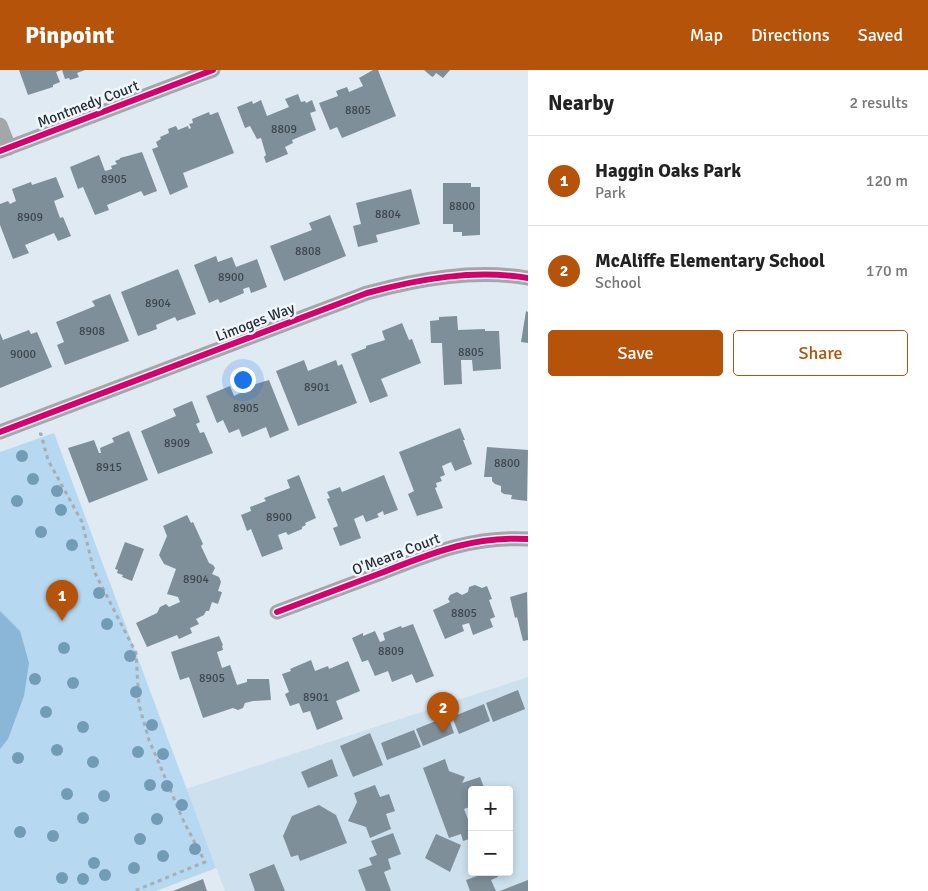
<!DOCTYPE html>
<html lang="en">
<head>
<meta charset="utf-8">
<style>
	body { margin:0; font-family:Signika,sans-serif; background:#f2f2f2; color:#222 }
	.controls { position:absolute; right:15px; bottom:15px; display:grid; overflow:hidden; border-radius:5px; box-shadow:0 2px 8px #0003 }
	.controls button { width:45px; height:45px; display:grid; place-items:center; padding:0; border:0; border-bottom:1px solid #e0e0e0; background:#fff; color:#222; font:25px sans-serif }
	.you { position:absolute; left:242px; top:309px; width:18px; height:18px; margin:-12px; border:4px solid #fff; border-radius:50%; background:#1a73e8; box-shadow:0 0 0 8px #1a73e833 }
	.badge { display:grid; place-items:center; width:32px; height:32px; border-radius:50%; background:#b45309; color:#fff; font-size:16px; font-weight:700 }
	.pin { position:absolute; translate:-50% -41px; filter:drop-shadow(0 1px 2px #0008) }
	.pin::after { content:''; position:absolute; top:26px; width:18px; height:15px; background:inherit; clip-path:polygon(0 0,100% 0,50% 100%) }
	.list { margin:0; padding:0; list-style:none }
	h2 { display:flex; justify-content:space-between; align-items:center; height:65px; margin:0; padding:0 20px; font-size:21px }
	h2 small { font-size:16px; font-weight:400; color:#767676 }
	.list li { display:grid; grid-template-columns:32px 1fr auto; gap:15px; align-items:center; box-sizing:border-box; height:90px; padding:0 20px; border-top:1px solid #e0e0e0 }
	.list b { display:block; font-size:19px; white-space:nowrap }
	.list p { margin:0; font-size:16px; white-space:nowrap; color:#767676 }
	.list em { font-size:16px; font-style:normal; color:#767676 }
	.actions { display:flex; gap:10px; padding:15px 20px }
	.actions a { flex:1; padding:11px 0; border:1px solid #b45309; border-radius:5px; text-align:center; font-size:18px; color:#b45309 }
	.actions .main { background:#b45309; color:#fff }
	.map { position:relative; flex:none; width:528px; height:821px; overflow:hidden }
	header { display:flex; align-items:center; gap:30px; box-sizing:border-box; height:70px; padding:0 25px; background:#b45309; color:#fff }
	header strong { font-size:24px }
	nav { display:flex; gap:28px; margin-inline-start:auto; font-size:18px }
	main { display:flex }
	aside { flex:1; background:#fff }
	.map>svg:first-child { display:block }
	.built { fill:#cce0ee; fill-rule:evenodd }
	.green { fill:#b7d8f1 }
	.water { fill:#8ab6d7 }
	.building { fill:#7e8f9a }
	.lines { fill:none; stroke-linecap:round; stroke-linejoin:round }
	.path { stroke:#a8adb2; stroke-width:3; stroke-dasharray:4 4; stroke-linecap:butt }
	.street { stroke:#a4a7aa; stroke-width:15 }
	.cycleway-casing { stroke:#eff7fd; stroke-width:9 }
	.cycleway { stroke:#d6006c; stroke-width:6 }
	.tree { fill:#729bb6 }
	.labels { text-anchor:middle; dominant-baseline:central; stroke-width:5; stroke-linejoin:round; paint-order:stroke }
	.number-label { font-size:12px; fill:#3e474e }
	.street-label { font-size:15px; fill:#282f35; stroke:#eff7fd }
</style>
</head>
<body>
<header>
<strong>Pinpoint</strong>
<nav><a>Map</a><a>Directions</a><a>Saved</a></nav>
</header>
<main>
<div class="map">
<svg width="528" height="821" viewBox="0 0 528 821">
	<rect width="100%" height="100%" fill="#dfeaf3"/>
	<path class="built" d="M528 607V821H225L186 719ZM472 720H509V802H472Z"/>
	<path class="green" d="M54 363 216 798 156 821H0V382Z"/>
	<path class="water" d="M0 541 20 561 29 593 24 626 8 669 0 679Z"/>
	<path class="building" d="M19 0H85L77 3 79 7 70 10 69 8 65 9 62 0 56 2 60 12 53 15V17L28 25Z
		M373 0H378L396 46 342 68 337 57 330 60 319 33 338 26 336 21 347 17 349 22 363 16 359 8Z
		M424 0H450L443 8 436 3 433 7 431 6Z
		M298 24 301 32 305 31 306 33 312 30 316 41 310 43 316 60 292 70 293 73 285 77 288 84 266 93 264 87 266 85 261 68 257 69 250 56 245 58 237 37 252 31 253 34 261 30 267 46 289 37 285 29Z
		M209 42 210 45 218 42 234 83 183 103 188 117 170 125 152 79 158 77 156 72 161 69 160 67 169 63 168 59 176 56 178 60 188 56 189 59 191 58 189 54 193 53 192 49Z
		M142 82 157 121 144 126 141 121 107 135 109 140 95 145 83 117 78 119 70 97 99 85 105 101 112 99 111 96 117 94 115 91 120 89V88Z
		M56 107 64 127 54 131 60 148 63 147 71 166 58 171 54 163 25 175 29 183 13 189 0 155V134L8 131 10 134 16 131 12 119 31 112 32 115Z
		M443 113H471V117H480V165L462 166V162H453V154H443Z
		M411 119 420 154 376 165 378 172 358 177 353 156 361 154 356 133Z
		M330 145 346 186 284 211 270 176 312 160 309 153Z
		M216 186 218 192 232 187 236 197 257 189 267 217 251 223 249 217 243 219 244 223 220 233 218 229 209 233 194 195Z
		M178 199 196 244 177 251 175 247 156 255 157 259 138 266 121 222Z
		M110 224 129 271 65 295 57 275 64 272 56 252 95 236 92 231Z
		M526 241 528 242V273L521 272Z
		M457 246 458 260 485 259V261H499L501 299 473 301 472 290H461L462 314 444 315 442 273H431L430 251 439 250V247Z
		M402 253 409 270 412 269 421 293 381 309 388 326 370 333 351 284 366 278V276L385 270 382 261Z
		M29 260 31 264 37 262 52 297 0 318V263L3 270Z
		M304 290 308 301 336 290 338 296 342 294 357 333 298 356 276 301Z
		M269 310 289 360 270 368 266 357 242 367 239 359 229 363 223 350 217 353 206 326 230 316 234 326 250 318 249 316Z
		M192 331 200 352 196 354 200 363 204 362 213 383 158 404 141 361 176 346 173 339Z
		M460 358 465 370H463L472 394 455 401 451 392 442 396 445 405 440 407 442 411 436 413 437 417 435 418 443 438 417 446 408 424 414 421 399 382Z
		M129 361 148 410 89 433 68 378 94 370 99 383H101L100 378 114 372 112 368Z
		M487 377 528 380 527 431 511 429 512 425 504 424 501 422V416L495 414 492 411V407H484Z
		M299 405 316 448 305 453 306 455 302 457V459L288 465 286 462 278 465 283 479 262 487 251 459 247 461 241 445 251 441 250 437 266 431 264 428 290 418 287 410Z
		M384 405 398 440 384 445 383 441 377 444 379 447 366 452 363 445 354 449 361 468 340 476 333 458 338 456 327 429 330 428 327 422 340 417 342 422Z
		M187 445 191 453 193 452 203 474 201 476 209 493 213 495 215 498 212 504 219 507 221 512 218 521 222 522 218 534 212 532 209 541H206L204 545 196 549 199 554 190 558 192 563 179 569 177 565 147 577 136 553 157 543 160 537 166 534 169 537 180 532 178 527 167 524 176 499 164 494 159 485 167 466 163 456Z
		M125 472 144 479 132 511 122 507 123 505 117 503 118 500 115 499Z
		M475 515 482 518 487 516 492 529 489 530 495 547 490 549 493 557 473 565 469 553 462 555 464 561 445 569 433 540 450 532 448 529 450 525 457 522 462 525 468 522 469 517Z
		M527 522 528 570 523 571 517 547 515 548 510 527Z
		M413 554 434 606 416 613 412 604 392 612 388 601 375 606 368 590 362 592 352 568 363 563V566L375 561 380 572 385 570 383 563 401 556 402 558Z
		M219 566 223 575 222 576 223 580 217 582 222 598 230 595 237 615 247 612V609H269L271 630 253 631 245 633 243 638 238 640 233 638 203 648 189 607 180 610 171 582Z
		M311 590 315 601 328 596 329 599 348 591 360 621 336 631 343 649 317 660 310 641 303 643 299 633 290 636 285 624 289 622 282 604 291 601 290 599Z
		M518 620 525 639 493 652 486 633Z
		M484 634 490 651 459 664 452 647Z
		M448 646 454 663 423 676 416 659Z
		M414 660 421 677 387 690 381 673Z
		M370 663 383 695 353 707 340 676Z
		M332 689 338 706 308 718 301 702Z
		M445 689 449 701 465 707 462 713 480 707 485 720H472V736L464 739 469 752 472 751V768L463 771 461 764 449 768 423 698Z
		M375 715 380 727 389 724 395 741 386 744 391 759 370 768 366 757 348 751 357 732 354 723Z
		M319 735 336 745 347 773 300 791 298 785 291 787 283 766 292 746Z
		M393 763 401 784 388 789 391 799 384 802 391 821H366L358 800 372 795 369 788 377 785 371 771Z
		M436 764 461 775 450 802 425 788Z
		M274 794 285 821H255L249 804Z
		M476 802H496L498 807 491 810 496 821H470L466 810 477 806Z
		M203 809 207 821H173Z
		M528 810V821H500Z"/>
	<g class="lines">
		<path class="path" d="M39 364H41L48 390 82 452 94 501 136 583 139 635 149 670 184 752 205 792 134 821"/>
		<path class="street" d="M0 55 9 78
			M0 81 213 0
			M0 362 367 223C419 209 474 199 528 208
			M277 542C312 529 346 516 381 503 432 483 472 466 528 469"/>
		<defs>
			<path id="cycleway" d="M0 81 213 0
				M0 362 367 223C419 209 474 199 528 208
				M277 542C312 529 346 516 381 503 432 483 472 466 528 469"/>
		</defs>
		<use href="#cycleway" class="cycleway-casing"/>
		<use href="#cycleway" class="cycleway"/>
	</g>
	<g class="tree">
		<circle cx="22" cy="386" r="6"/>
		<circle cx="33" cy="409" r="6"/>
		<circle cx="57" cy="421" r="6"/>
		<circle cx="17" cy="431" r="6"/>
		<circle cx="61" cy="440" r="6"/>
		<circle cx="41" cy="462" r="6"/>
		<circle cx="72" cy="475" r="6"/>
		<circle cx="99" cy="523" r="6"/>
		<circle cx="107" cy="554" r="6"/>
		<circle cx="64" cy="578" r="6"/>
		<circle cx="130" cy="586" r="6"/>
		<circle cx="35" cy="609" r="6"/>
		<circle cx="73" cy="613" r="6"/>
		<circle cx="136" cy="622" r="6"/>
		<circle cx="46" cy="642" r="6"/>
		<circle cx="152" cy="655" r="6"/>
		<circle cx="83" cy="657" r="6"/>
		<circle cx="57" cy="680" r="6"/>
		<circle cx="138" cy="682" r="6"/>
		<circle cx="163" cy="684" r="6"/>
		<circle cx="18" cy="688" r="6"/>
		<circle cx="93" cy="692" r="6"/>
		<circle cx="150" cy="715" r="6"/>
		<circle cx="167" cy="716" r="6"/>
		<circle cx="67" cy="724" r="6"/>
		<circle cx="104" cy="726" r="6"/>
		<circle cx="182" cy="735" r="6"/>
		<circle cx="83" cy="748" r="6"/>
		<circle cx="157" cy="749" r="6"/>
		<circle cx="20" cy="762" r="6"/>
		<circle cx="53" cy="766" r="6"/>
		<circle cx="140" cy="769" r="6"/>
		<circle cx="195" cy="779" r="6"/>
		<circle cx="163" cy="786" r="6"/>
		<circle cx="94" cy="793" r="6"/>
		<circle cx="134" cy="798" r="6"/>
		<circle cx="105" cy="805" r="6"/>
		<circle cx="62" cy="808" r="6"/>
		<circle cx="83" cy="809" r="6"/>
	</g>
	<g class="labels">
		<g class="number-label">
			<text x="358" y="40">8805</text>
			<text x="284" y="59">8809</text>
			<text x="114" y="109">8905</text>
			<text x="462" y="136">8800</text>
			<text x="388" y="144">8804</text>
			<text x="30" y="147">8909</text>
			<text x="308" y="181">8808</text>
			<text x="231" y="207">8900</text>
			<text x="158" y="233">8904</text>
			<text x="92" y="261">8908</text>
			<text x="471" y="282">8805</text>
			<text x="23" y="284">9000</text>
			<text x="317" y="317">8901</text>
			<text x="246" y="338">8905</text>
			<text x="177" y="373">8909</text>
			<text x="507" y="393">8800</text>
			<text x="109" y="397">8915</text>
			<text x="279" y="447">8900</text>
			<text x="196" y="509">8904</text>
			<text x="464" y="543">8805</text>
			<text x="391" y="581">8809</text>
			<text x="212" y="608">8905</text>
			<text x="316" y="627">8901</text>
		</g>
		<g class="street-label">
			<text transform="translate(88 34) rotate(-21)">Montmedy Court</text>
			<text transform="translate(255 252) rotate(-21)">Limoges Way</text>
			<text transform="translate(396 484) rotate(-21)">O'Meara Court</text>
		</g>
	</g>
</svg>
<div class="controls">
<button>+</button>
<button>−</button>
</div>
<div class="you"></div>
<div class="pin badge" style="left:62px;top:551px">1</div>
<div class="pin badge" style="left:443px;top:663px">2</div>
</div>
<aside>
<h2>Nearby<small>2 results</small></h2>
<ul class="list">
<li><span class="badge">1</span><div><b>Haggin Oaks Park</b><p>Park</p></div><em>120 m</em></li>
<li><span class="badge">2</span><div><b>McAliffe Elementary School</b><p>School</p></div><em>170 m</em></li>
</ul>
<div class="actions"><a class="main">Save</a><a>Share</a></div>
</aside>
</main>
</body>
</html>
